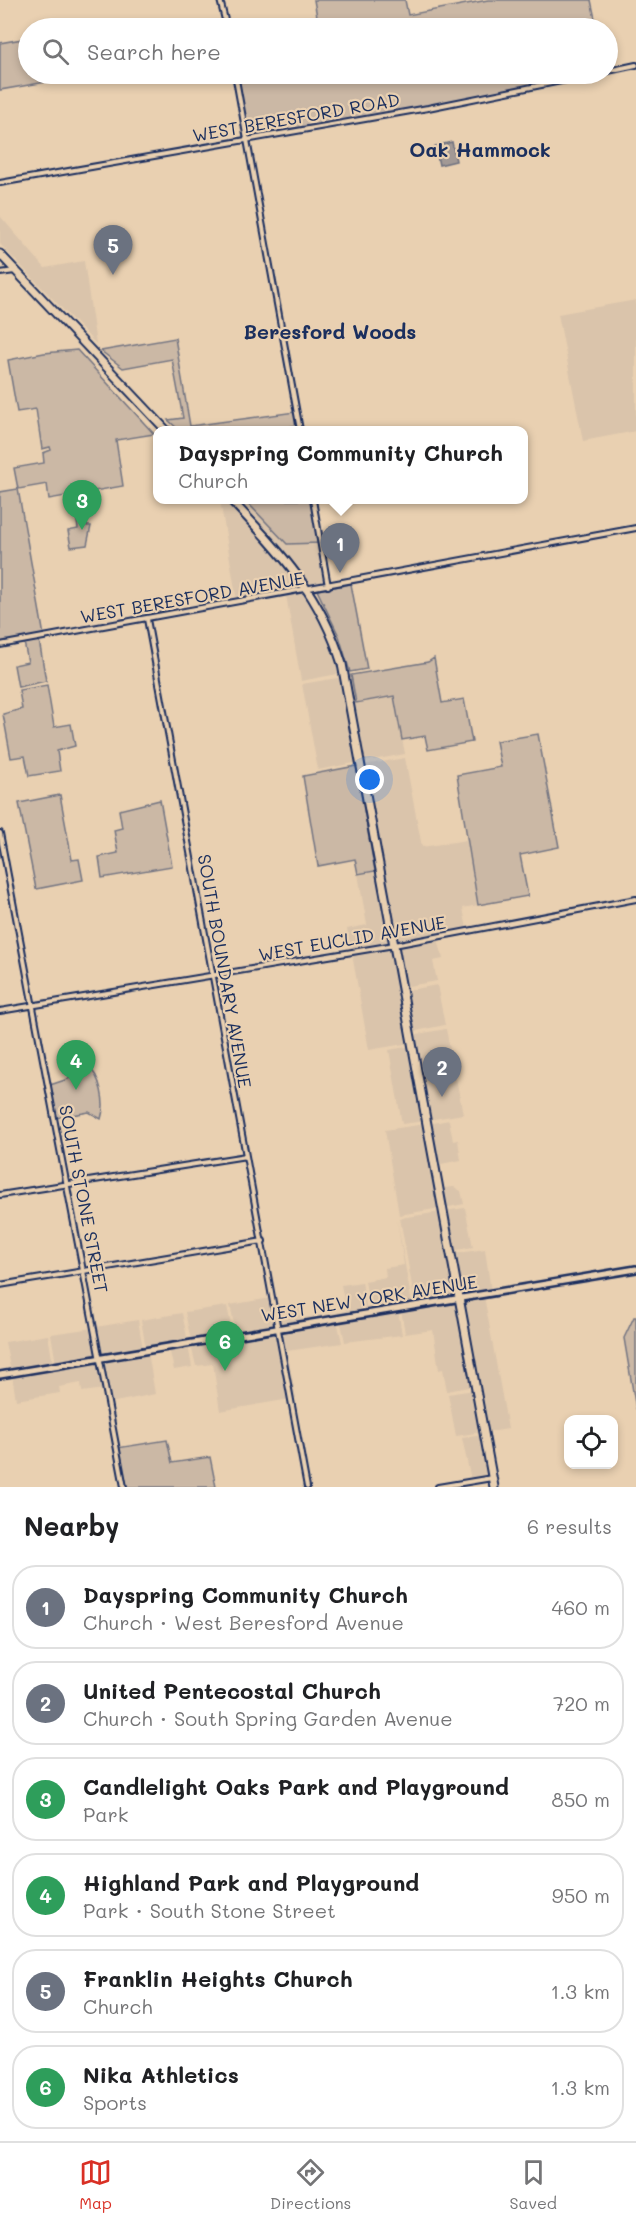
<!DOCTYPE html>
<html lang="en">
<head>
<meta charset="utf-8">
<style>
	body { margin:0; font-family:Mali,sans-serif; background:#f2f2f2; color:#202124 }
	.controls { position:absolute; right:18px; bottom:18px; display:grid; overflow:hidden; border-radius:12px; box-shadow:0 3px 9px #0003 }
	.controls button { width:54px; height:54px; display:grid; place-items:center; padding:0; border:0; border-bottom:2px solid #e0e0e0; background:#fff; color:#202124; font:30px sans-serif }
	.you { position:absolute; left:370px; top:780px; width:21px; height:21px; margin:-15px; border:4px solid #fff; border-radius:50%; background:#1a73e8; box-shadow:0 0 0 9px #1a73e833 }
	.badge { display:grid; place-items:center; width:39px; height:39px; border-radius:50%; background:#d93025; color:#fff; font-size:20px; font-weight:700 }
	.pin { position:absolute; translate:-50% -50px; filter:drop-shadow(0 2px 3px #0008) }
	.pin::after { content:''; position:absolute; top:32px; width:21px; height:18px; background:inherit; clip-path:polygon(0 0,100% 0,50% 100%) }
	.popup { position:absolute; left:153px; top:426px; width:375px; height:78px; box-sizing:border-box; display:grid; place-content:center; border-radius:12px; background:#fff; filter:drop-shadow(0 2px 4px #0005); font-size:20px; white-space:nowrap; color:#757577 }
	.popup b { font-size:22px; color:#202124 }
	.popup::after { content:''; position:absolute; left:50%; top:100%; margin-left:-12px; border:12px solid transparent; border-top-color:#fff }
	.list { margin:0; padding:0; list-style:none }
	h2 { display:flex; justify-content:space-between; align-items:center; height:78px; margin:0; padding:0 24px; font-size:26px }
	h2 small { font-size:20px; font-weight:400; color:#757577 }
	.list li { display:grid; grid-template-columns:39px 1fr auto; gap:18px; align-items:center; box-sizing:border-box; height:84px; margin:0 12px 12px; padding:0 12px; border:2px solid #e0e0e0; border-radius:24px }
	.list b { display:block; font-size:22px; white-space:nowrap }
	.list p { margin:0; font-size:20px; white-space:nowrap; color:#757577 }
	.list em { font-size:20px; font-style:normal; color:#757577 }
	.icon { flex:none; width:33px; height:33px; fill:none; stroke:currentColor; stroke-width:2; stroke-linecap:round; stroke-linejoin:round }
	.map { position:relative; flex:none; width:636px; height:1487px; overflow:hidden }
	.search { position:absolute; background:#fff; box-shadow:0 3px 9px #0003; left:18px; right:18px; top:18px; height:66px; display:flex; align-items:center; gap:15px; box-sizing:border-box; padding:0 21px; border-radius:33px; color:#757577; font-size:22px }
	.sheet { height:654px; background:#fff }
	nav { display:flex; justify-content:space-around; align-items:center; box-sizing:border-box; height:84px; border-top:2px solid #e0e0e0; background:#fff; font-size:16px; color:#757577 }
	nav a { display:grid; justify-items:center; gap:3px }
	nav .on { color:#d93025 }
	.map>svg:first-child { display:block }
	.built { fill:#dac4ab }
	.green { fill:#cbb8a5; stroke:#737482; stroke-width:1.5 }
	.water { fill:#a29995; stroke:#6c6f7f; stroke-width:1.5 }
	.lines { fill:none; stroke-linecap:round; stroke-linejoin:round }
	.minor-casing { stroke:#1b2f5e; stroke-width:8 }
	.major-casing { stroke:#1b2f5e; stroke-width:10 }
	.highway-casing { stroke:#1b2f5e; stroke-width:11 }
	.minor { stroke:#e9d0b1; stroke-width:4 }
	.major { stroke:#e9d0b1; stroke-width:5 }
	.highway { stroke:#e9d0b1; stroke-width:7 }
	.labels { text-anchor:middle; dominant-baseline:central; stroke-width:4.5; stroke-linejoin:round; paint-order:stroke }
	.street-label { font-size:18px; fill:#1b2f5e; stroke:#e9d0b1 }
	.neighbourhood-label { font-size:20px; font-weight:bold; fill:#1b2f5e; stroke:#e9d0b1 }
</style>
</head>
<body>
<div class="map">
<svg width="636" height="1487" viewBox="0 0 636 1487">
	<rect width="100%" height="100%" fill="#e9d0b1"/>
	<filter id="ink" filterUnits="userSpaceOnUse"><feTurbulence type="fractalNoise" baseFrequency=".0167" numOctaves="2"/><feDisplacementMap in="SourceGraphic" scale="12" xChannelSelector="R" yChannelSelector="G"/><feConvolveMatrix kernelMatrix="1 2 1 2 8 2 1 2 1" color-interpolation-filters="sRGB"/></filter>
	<g filter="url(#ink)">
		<path class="built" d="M0 216 45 268 84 261 96 344 0 244Z
			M636 300V431L583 441 558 314Z
			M220 500H229L306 588 237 601Z
			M233 500H245L287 544 319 543 326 585 310 587 288 558Z
			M308 591 319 610 343 673 301 681 286 595Z
			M351 675 356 703 394 696 405 754 362 762 346 676Z
			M343 677 359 762 318 770 302 684Z
			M405 758 422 847 467 840 478 905 463 908 467 929 395 943 363 765Z
			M360 766 392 944 351 950 347 929 367 925 358 874 375 871 318 773Z
			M438 938 443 959 433 961 437 981 403 987 396 947Z
			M393 947 410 1043 369 1050 352 954Z
			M437 985 445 1025 411 1032 404 991Z
			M446 1029 454 1070 419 1075 412 1035Z
			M411 1046 425 1121 402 1124 389 1050Z
			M455 1073 463 1114 428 1120 420 1079Z
			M449 1120 453 1141 458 1140 461 1160 436 1165 428 1124Z
			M425 1124 441 1208 399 1215 385 1130Z
			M436 1168H440L444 1188 454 1187 461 1191 464 1204 444 1208Z
			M465 1208 473 1247 452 1251 444 1211Z
			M441 1212 457 1296 415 1303 400 1218Z
			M397 1219 412 1304 370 1311 365 1281 386 1277 385 1268 404 1265Z
			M485 1249 491 1291 460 1296 452 1254Z
			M362 1282 367 1311 326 1318 325 1315 346 1311 341 1285Z
			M484 1296 508 1429 496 1431H485L461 1299Z
			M271 1298 276 1327 236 1333 230 1305Z
			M458 1300 474 1386 447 1391 443 1369 439 1370 433 1330 405 1334 401 1309Z
			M299 1304 302 1318 322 1315 323 1319 280 1326 276 1308Z
			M227 1306 233 1334 191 1341 185 1312Z
			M398 1310 402 1335 345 1342 340 1319Z
			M182 1313 188 1342 146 1349 141 1320Z
			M138 1320 143 1349 101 1356 96 1327Z
			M337 1320 342 1343 287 1351 296 1398H293L280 1329Z
			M93 1328 98 1357 56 1364 51 1334Z
			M277 1330 290 1399 220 1411 213 1364 196 1366 191 1345Z
			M48 1335 53 1364 11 1372 5 1342Z
			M188 1345 192 1367 174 1370 169 1348Z
			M148 1352 155 1394 110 1403 102 1360Z
			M99 1360 104 1389 82 1392 81 1383 59 1387 60 1393 16 1400 12 1375Z
			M474 1390 482 1432 456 1436 448 1394Z
			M483 1435 490 1476 471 1480 462 1438Z"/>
		<path class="green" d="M314 0H405L408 15 488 0H591L597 28H319Z
			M28 38V74H74L75 77 0 90V43Z
			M237 74H587L427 106 248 136Z
			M175 338 190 426 295 412 298 425 273 430H179L168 420 183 418 172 359 123 368 101 351Z
			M77 350 154 434 116 440 123 486 49 499 47 484 18 489 44 636 0 643V492L18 489 14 468 44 463 43 453 51 450 50 447 42 449 36 409 17 412 8 360 44 353Z
			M245 500H311L319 543 287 544Z
			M85 514 87 526H91L87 545 71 547 68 531 78 529 76 515Z
			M351 584 367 669 350 672 339 636 317 590Z
			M39 640 46 681 18 687 14 665 28 662 24 642Z
			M434 658 442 703 464 699 472 742 428 750 425 736 402 740 394 696 356 703 351 675 428 662Z
			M47 685 54 727 71 724 75 746 57 751 60 771 29 776 25 756 11 758 3 714 22 709 19 690Z
			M538 734 559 847 520 855 528 896 478 905 457 775 501 767 496 741Z
			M356 766 375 871 358 874 355 859 318 866 303 776Z
			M60 795 72 860 79 859 83 880 36 889 19 803Z
			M160 800 172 866 102 878 99 857 118 853 114 830 122 828 119 810Z
			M87 1066C101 1075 106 1104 101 1119L89 1112 56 1118 50 1085 68 1079Z
			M634 1317H636V1409L624 1338Z
			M167 1440 172 1463 210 1457 216 1487H124L117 1448Z"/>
		<path class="water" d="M452 142 456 161 439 165 435 146Z"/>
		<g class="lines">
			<defs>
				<path id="minor" d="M220 0 227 28
					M608 71 636 65
					M235 74 300 430
					M0 183 428 108 596 74
					M0 273 15 271
					M313 500 328 586
					M147 619 307 1487
					M0 645 636 528
					M0 833 124 1487
					M0 1011 394 945 636 899
					M0 1195 246 1156
					M0 1285 263 1241
					M438 1487 492 1478"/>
				<path id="major" d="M0 1375 636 1269"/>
				<path id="highway" d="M0 254 166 430
					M231 500C280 552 320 593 342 664L494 1487"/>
			</defs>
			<use href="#minor" class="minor-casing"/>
			<use href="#major" class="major-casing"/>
			<use href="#highway" class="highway-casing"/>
			<use href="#minor" class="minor"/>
			<use href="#major" class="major"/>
			<use href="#highway" class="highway"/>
		</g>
	</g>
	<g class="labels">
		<g class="street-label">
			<text transform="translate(296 117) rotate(-10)">WEST BERESFORD ROAD</text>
			<text transform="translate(192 597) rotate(-10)">WEST BERESFORD AVENUE</text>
			<text transform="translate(352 938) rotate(-10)">WEST EUCLID AVENUE</text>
			<text transform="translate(225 971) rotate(80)">SOUTH BOUNDARY AVENUE</text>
			<text transform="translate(84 1199) rotate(79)">SOUTH STONE STREET</text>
			<text transform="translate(369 1298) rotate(-9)">WEST NEW YORK AVENUE</text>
		</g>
		<g class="neighbourhood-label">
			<text x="480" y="149">Oak Hammock</text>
			<text x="330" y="331">Beresford Woods</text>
		</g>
	</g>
</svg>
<div class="controls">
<button><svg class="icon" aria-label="locate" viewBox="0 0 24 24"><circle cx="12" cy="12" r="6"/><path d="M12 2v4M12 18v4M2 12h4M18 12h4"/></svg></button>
</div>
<div class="you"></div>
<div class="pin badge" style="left:340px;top:573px;background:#6b7280">1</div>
<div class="popup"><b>Dayspring Community Church</b>Church</div>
<div class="pin badge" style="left:442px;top:1097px;background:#6b7280">2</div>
<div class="pin badge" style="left:82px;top:530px;background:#2e9e5b">3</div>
<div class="pin badge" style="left:76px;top:1090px;background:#2e9e5b">4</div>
<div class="pin badge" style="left:113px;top:275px;background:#6b7280">5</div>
<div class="pin badge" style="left:225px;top:1371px;background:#2e9e5b">6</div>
<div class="search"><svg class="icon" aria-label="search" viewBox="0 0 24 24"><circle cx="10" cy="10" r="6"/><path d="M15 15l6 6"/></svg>Search here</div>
</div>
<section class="sheet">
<h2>Nearby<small>6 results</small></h2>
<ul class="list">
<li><span class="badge" style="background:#6b7280">1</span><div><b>Dayspring Community Church</b><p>Church · West Beresford Avenue</p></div><em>460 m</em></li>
<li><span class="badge" style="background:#6b7280">2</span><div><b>United Pentecostal Church</b><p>Church · South Spring Garden Avenue</p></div><em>720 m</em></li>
<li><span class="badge" style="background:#2e9e5b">3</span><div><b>Candlelight Oaks Park and Playground</b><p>Park</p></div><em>850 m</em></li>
<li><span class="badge" style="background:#2e9e5b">4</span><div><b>Highland Park and Playground</b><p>Park · South Stone Street</p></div><em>950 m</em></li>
<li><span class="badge" style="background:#6b7280">5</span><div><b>Franklin Heights Church</b><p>Church</p></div><em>1.3 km</em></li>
<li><span class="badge" style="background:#2e9e5b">6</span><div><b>Nika Athletics</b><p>Sports</p></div><em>1.3 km</em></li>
</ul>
</section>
<nav>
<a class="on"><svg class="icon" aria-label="map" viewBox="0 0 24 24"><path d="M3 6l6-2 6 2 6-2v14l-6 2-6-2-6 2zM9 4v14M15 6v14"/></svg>Map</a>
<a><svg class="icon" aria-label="directions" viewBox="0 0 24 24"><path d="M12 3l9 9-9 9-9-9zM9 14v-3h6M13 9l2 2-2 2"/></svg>Directions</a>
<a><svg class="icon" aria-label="saved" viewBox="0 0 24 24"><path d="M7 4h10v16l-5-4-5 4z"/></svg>Saved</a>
</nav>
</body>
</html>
